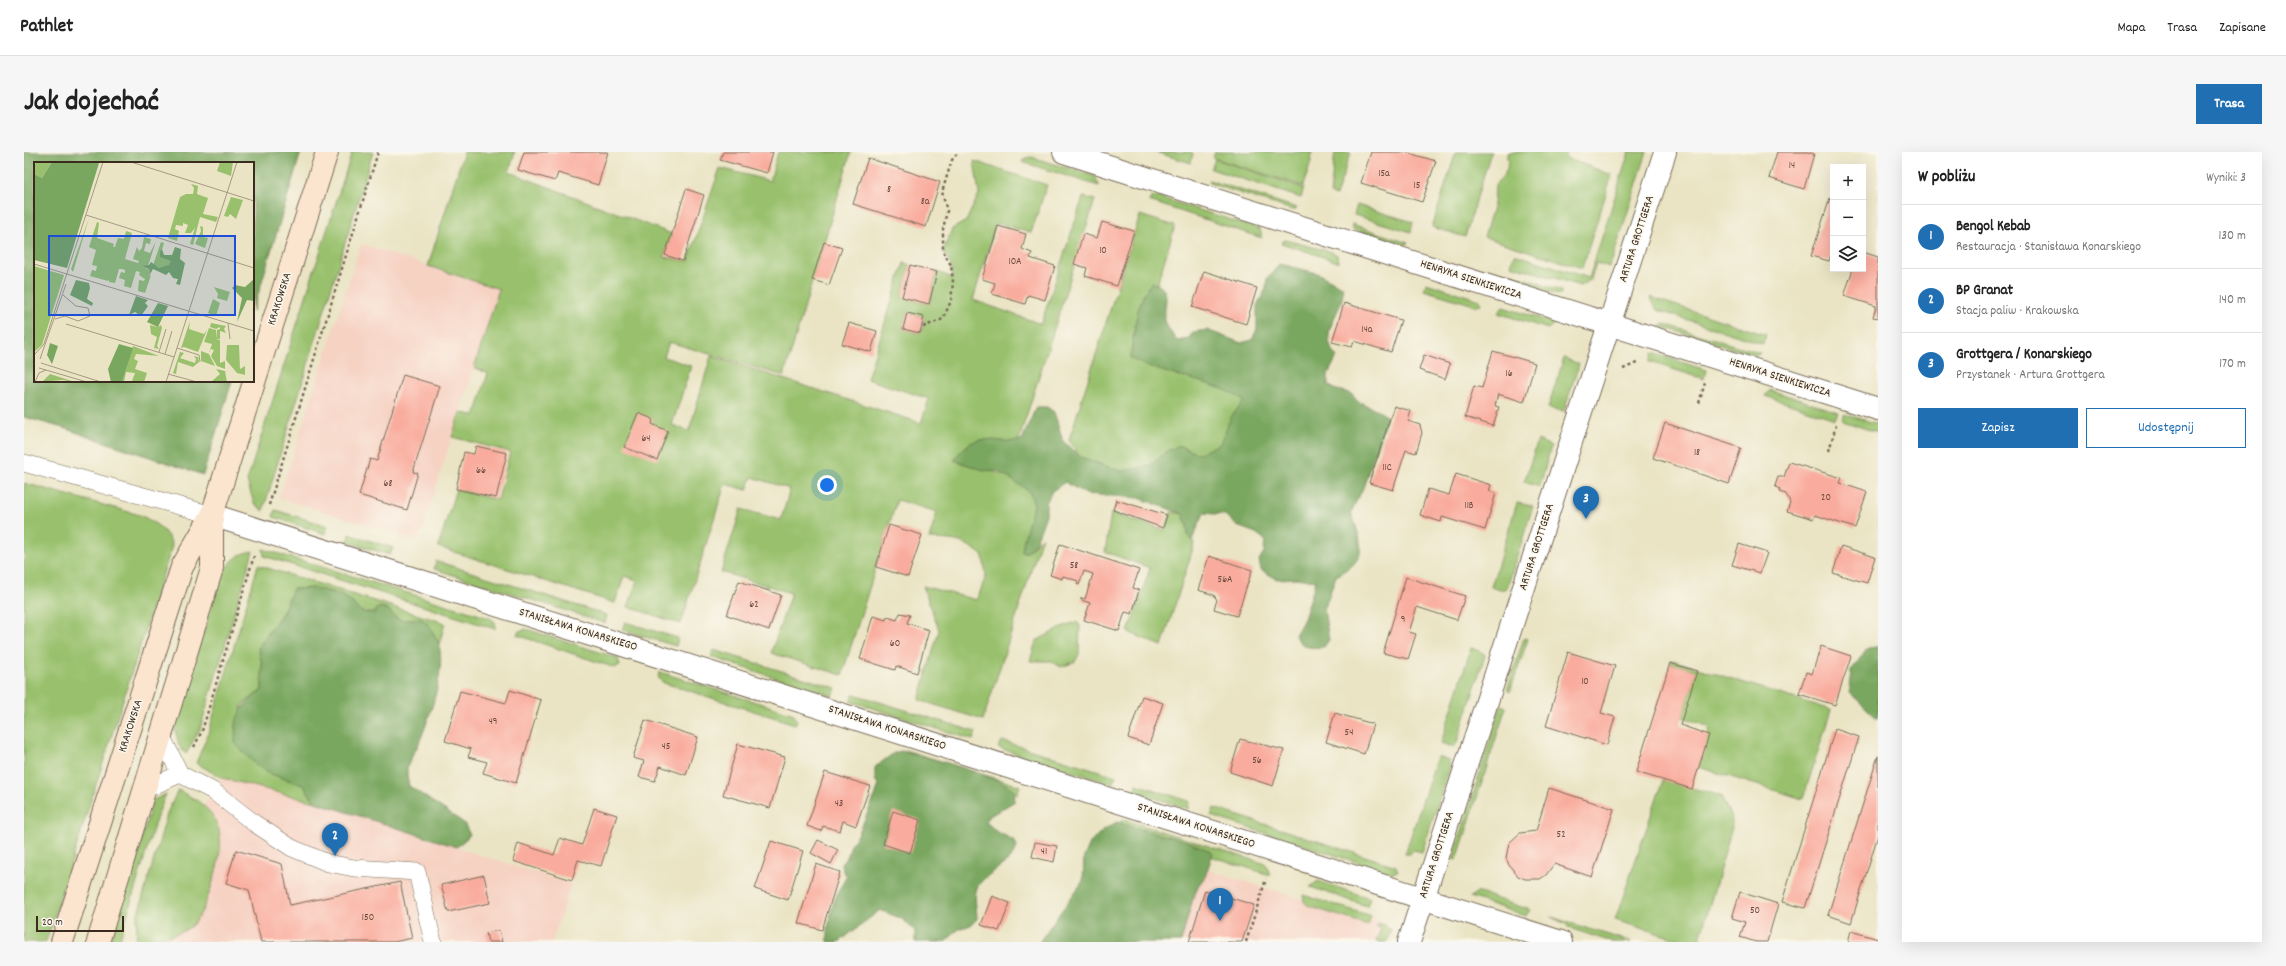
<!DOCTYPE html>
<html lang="pl">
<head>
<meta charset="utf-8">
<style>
	body { margin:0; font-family:Dekko,sans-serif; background:#f6f6f6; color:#222 }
	.controls { position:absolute; right:12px; top:12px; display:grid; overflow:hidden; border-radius:0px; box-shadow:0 4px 16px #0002 }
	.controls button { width:36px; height:36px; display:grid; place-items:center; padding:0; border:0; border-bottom:1px solid #e0e0e0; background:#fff; color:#222; font:20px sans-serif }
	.scale { position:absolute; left:12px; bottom:10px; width:88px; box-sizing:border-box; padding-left:4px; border:2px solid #3b2a1e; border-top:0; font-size:11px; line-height:14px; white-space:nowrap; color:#3b2a1e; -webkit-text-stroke:3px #fbf7ec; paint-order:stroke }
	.you { position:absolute; left:803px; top:333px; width:14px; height:14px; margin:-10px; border:3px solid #fff; border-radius:50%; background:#1a73e8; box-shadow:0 0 0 6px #1a73e833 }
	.badge { display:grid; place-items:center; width:26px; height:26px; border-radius:50%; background:#1f6fb2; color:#fff; font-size:13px; font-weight:700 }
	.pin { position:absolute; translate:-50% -33px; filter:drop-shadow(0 1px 2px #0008) }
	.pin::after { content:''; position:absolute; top:21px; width:14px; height:12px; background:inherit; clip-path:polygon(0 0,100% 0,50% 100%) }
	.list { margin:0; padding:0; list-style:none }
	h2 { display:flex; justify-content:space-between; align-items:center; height:52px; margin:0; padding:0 16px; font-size:17px }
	h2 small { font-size:13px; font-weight:400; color:#767676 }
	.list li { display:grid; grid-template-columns:26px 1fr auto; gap:12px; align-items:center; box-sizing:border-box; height:64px; padding:0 16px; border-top:1px solid #e0e0e0 }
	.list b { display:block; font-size:15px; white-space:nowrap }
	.list p { margin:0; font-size:13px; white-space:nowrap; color:#767676 }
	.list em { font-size:13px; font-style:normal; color:#767676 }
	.actions { display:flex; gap:8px; padding:12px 16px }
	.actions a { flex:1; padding:9px 0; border:1px solid #1f6fb2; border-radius:0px; text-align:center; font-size:14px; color:#1f6fb2 }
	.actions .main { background:#1f6fb2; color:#fff }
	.icon { flex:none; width:22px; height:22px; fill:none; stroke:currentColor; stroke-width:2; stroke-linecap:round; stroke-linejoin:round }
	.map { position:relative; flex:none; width:1854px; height:790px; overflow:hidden; border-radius:0px }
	header { display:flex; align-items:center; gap:24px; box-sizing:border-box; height:56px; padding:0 20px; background:#fff; border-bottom:1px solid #e0e0e0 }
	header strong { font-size:19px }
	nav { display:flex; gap:22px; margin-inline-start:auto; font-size:14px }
	.intro { display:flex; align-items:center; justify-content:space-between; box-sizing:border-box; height:96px; padding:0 24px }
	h1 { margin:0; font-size:28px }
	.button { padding:10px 18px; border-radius:0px; background:#1f6fb2; color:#fff; font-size:14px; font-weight:700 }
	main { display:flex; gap:24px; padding:0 24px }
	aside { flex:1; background:#fff; border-radius:0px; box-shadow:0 4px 16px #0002 }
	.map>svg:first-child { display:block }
	.built { fill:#f6d2c3 }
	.green { fill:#99c16d; stroke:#6a7646; fill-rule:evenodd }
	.forest { fill:#7aa760; stroke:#5a683f }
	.building { fill:#f9ac9d }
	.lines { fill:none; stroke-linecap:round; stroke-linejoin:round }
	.lane-casing { stroke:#786b58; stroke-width:18 }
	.street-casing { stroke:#786b58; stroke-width:24 }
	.secondary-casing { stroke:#786b58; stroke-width:24 }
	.path { stroke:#786b58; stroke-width:2.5; stroke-dasharray:3 3; stroke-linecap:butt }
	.lane { stroke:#fff; stroke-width:17 }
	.street { stroke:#fff; stroke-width:22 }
	.secondary { stroke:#fbe5cf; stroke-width:22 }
	.labels { text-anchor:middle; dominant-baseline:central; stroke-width:3; stroke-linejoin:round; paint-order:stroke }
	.number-label { font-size:10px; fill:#6a4a3e }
	.street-label { font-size:12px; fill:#3b2a1e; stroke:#fbf7ec }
	.inset-road { fill:none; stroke:#a49a82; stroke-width:1 }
	.view { fill:#1d4ed8; fill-opacity:0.15; stroke:#1d4ed8; stroke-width:2 }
	.inset-edge { fill:none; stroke:#3b2a1e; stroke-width:2 }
</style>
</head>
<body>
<header>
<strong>Pathlet</strong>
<nav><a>Mapa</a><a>Trasa</a><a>Zapisane</a></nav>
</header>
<div class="intro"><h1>Jak dojechać</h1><a class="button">Trasa</a></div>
<main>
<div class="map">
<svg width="1854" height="790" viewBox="0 0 1854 790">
	<rect width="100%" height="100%" fill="#fbf7ec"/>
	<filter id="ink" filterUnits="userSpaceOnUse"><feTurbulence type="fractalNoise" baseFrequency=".025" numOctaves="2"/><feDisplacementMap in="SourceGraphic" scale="8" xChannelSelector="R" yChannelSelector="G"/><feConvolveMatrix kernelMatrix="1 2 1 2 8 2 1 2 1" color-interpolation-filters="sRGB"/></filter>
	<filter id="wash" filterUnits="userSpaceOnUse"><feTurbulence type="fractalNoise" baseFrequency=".012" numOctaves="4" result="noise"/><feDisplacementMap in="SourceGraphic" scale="16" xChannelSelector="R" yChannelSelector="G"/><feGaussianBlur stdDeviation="0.9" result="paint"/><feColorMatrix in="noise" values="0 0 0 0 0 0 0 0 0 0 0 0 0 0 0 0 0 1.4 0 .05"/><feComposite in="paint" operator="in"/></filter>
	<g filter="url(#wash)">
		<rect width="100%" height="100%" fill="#eae4c4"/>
		<path class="built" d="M337 92 475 137 395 389 255 346Z
			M198 626 291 650 547 732 528 790H134L133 785 180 653Z
			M1171 714 1359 772 1354 790H1147Z"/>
		<path class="green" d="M328 0H349L239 359 230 351 223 329Z
			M440 0H491L485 20 648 82 640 105 664 109 696 16 746 29 754 0H827L760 224 645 190 640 205 667 214 648 273 665 279 687 204 897 271 905 247 843 227 880 111 886 113 878 145 905 152 913 120 929 126 927 113 919 99 928 77 942 69 955 42 950 9 1023 33 1007 81 972 71 949 148 1017 172 1059 45 1071 48 991 300 930 308C953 318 1006 321 1010 352 1011 356 1000 390 999 400H1004L1018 385 959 568 895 548 915 478 899 434 953 448 962 424 959 404C938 387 931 388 905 387L913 360 873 348 818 523 747 501 767 441 697 420 717 357 757 368 766 337 728 325 723 338 701 332 657 472 604 455 613 428 600 424 591 451 414 395 432 337 474 348 486 300 428 285 436 260 451 264 464 221 450 216 475 137 404 114ZM883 161 900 165 899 175 896 181 879 177Z
			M1131 0H1166L1169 1 1167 11Z
			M1191 0H1288L1287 10 1279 34 1189 6Z
			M1311 0H1327L1312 44 1306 42Z
			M1432 0H1467L1441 85 1408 75Z
			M1485 0H1542V6L1588 23 1558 116 1460 85 1470 52 1471 32C1482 22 1485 18 1483 4Z
			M1605 0H1623L1586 115 1572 111 1567 127 1556 134 1487 113 1490 102 1565 126Z
			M1007 5 1071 24 1075 34 998 10 999 7Z
			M1191 7 1280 36 1277 46 1187 17Z
			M1185 28 1273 56 1268 58 1188 32Z
			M1128 45H1134L1236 77 1238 86 1125 49Z
			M1333 53 1389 70 1387 80 1330 63Z
			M1116 63 1151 74 1111 205 1227 247 1187 305 1104 323 1056 305 1045 288Z
			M1328 72 1384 91 1380 93 1328 77Z
			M1261 88 1308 100 1313 103 1314 110 1257 91Z
			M1486 122 1538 139 1537 144 1486 127Z
			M1402 131 1453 147 1456 148 1457 152 1453 154 1400 138Z
			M1626 145 1742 183 1739 192 1633 158Z
			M1479 155 1531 171 1524 177 1474 161Z
			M1640 172 1736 201 1731 204 1635 174Z
			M1629 201 1682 218 1680 227 1626 210Z
			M1540 206 1555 212 1540 259 1524 256Z
			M1746 238 1814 260 1811 267 1741 244Z
			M1820 262 1854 272V281L1819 269Z
			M1514 288 1527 294 1516 335 1500 330Z
			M0 331 116 363C130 370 144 378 148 394L22 790H0Z
			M1493 351 1509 354 1483 436 1476 438 1467 435Z
			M251 358 304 374 301 382 249 365Z
			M1147 360 1159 362 1163 373 1164 384 1171 390 1138 494 1104 480 1126 416 1081 400 1087 361 1141 378Z
			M325 382 369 396 366 403 324 390Z
			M239 397 466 466 471 470V477L240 404Z
			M229 399 176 577 162 602 155 594 150 573 198 421C206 410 214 401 229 399Z
			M412 409 583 463 581 471 410 417Z
			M234 413 421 471 415 493C412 486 403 468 394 467 391 466 388 469 385 469 376 469 369 464 364 457L356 455 351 462C341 462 335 460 328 453 326 451 324 447 322 446 306 437 287 436 269 437L259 460 234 496 238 512V538L218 553 211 592 231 612 247 622 279 633 291 650 198 626 172 611 184 582Z
			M601 470 654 486 652 494 598 478Z
			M1053 470 1056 474 1055 502 1051 510 1037 515 1027 509H1006L1012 489 1040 474Z
			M502 477 594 506 596 514 591 516 493 483 495 479Z
			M1500 486 1504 487 1486 540 1483 538Z
			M1447 496 1456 499 1461 503 1433 591 1429 595 1417 591Z
			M690 498 812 536 809 544 687 505Z
			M1648 508 1807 558 1779 647 1674 615 1686 575 1658 565 1673 519 1646 511Z
			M636 520 770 562 773 570 771 572 640 531 636 528 634 524Z
			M830 542 952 580 949 588 826 549Z
			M1477 553 1482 555 1433 708 1429 707Z
			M978 589 1092 624 1088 632 974 596Z
			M881 598 996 634 993 643 878 606Z
			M1413 605 1425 608 1426 615 1398 700 1389 698 1386 702H1381Z
			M1639 628 1697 644 1708 668 1707 679 1675 790H1662L1591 768Z
			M1112 632 1165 649 1164 657 1110 639Z
			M154 638C162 643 173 647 180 654 205 676 196 706 188 733 183 747 178 764 167 774 153 786 129 786 112 790L113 765 144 659Z
			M142 642 132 667 95 790H86L129 648Z
			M1190 656 1372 714 1374 719 1367 721 1187 664Z
			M1098 667 1242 712 1246 723 1095 675Z
			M1294 729 1346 746 1343 754 1286 735Z
			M1453 740 1506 758 1502 764 1446 745Z
			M1279 743 1347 764 1344 773 1284 754 1280 750Z
			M1527 765 1607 790H1588L1545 776 1542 772Z
			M1354 771 1361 773 1367 778 1363 790H1352L1357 776 1353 775Z"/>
		<path class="forest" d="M0 0H277L229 159V11H11V229H208L179 323 39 276 0 265Z
			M1256 112 1293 121 1318 134C1323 153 1303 169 1305 188 1305 193 1310 200 1313 205L1304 222V233L1312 238 1327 241 1333 249 1354 258 1363 265 1339 336 1327 360C1338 392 1346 407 1312 424L1300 458 1305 488 1300 495C1285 496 1279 497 1271 483L1280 467 1292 429 1272 426 1253 427 1237 418 1235 408 1240 400 1241 388 1232 381 1213 374 1201 363 1180 361 1168 388 1164 384 1163 373 1159 362 1115 346 1062 342 1041 330 1028 339 1022 351V363L1012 390 1004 400H998L1000 386 1010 353 1006 340 974 319 959 318 930 308C954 274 966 294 998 288L1012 255H1023L1030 260 1039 289 1056 305 1097 319 1125 314 1145 298 1157 294 1174 302 1196 292 1207 265 1220 249C1194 228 1139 225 1106 206L1113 161 1120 141 1128 130C1150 139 1139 148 1141 167 1142 175 1148 182 1153 189L1164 187 1169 180 1183 178 1217 191 1228 188 1233 177V153L1242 137 1243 126Z
			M289 436C299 438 313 441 322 446 335 453 329 462 351 461V458L356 455 364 457C377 477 387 462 399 468 405 471 408 479 411 484 427 507 405 567 395 591 392 599 383 610 383 619 383 623 384 629 385 634L440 671 446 683 433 695 291 650 279 633 247 622 231 612 211 592C211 561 214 557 238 538V512L234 496 259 460 269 437Z
			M1854 494V567L1826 541 1827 519 1842 498Z
			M877 599C897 602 978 626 990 638L991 649 964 665 962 670 972 679 991 689 993 695C986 715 956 722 952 739 950 747 953 758 953 767L947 773 935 777 921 790H891V779L878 767 856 758 815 790H804C803 766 810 744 823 724L820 722 817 712C826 702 823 705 827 693 828 690 832 686 834 683 841 666 849 650 855 633L851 628V615L870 601Z
			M1093 670C1124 682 1160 684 1189 701L1181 725 1174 734 1168 750 1157 790H1015L1059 729 1060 705 1066 691 1079 678Z"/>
		<g id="blocks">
			<path class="building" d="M500 0H584L574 33 534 21 531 29 494 18Z
				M699 0H749L743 21 696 8Z
				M1347 0H1381L1412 9 1398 50 1337 31Z
				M1753 0H1784L1790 2 1780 37 1745 26Z
				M844 6 916 30 902 75 829 52Z
				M662 37 680 43 659 109 641 103Z
				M1806 46 1809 47V98L1805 109 1787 104Z
				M1078 70 1110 79 1093 134 1061 124 1063 116 1050 112 1059 82 1073 86Z
				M974 74 1002 82 998 97 1008 101 1006 106 1031 114 1021 148 1004 143 1001 152 968 142 971 131 958 127Z
				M800 90 818 96 805 133 788 128Z
				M1839 100 1854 105V166L1849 165 1852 154 1820 144 1829 117H1839Z
				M886 113 913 120 905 152 878 145Z
				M1180 119 1233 136 1222 172 1168 155Z
				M1320 151 1377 168 1367 200 1330 189 1328 195 1308 190Z
				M883 161 900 165 896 181 879 177Z
				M825 171 853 179 847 200 818 192Z
				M1469 199 1511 211 1500 250 1474 242 1471 254 1475 255 1469 274 1441 265 1450 234 1458 236Z
				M1400 203 1426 212 1421 227 1395 218Z
				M379 223 416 234 389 320 394 321 383 358 335 343 346 307 353 309Z
				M1370 254 1387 259 1384 269 1396 273 1398 281 1392 301 1382 298 1369 338 1345 331Z
				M614 261 629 267 628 272 644 279 633 308 600 295Z
				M1641 271 1717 296 1705 332 1629 306Z
				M452 294 483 301 472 346 432 337 440 300 450 302Z
				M1765 310 1818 326 1816 331 1843 340 1831 376 1791 363 1789 367 1763 359 1766 350 1762 342 1755 340 1756 338 1751 334 1754 325H1760Z
				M1432 322 1467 333 1465 339 1472 341 1461 378 1418 365 1417 370 1396 363 1404 337 1425 343Z
				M1092 348 1143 363 1139 376 1089 358Z
				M865 373 898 383 884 425 852 415Z
				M1036 392 1115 418 1109 436 1115 438 1108 462 1101 460 1095 479 1060 468 1066 451 1057 448V446L1061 447 1069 422 1060 419 1055 433 1053 432 1054 429 1039 424 1038 427 1026 423Z
				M1715 392 1743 401 1736 421 1708 413Z
				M1817 394 1851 405 1843 431 1809 421Z
				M1185 404 1228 418 1213 464 1190 457 1193 448 1190 443 1174 438Z
				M1382 425 1441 444 1433 468 1393 455 1385 480 1392 482 1384 507 1359 501Z
				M715 429 757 443 745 478 703 463Z
				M876 461 886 463 883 471 905 478 893 521 872 514 871 518 836 507 849 464 862 468 863 465 873 468Z
				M1797 494 1827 504 1811 553 1775 542 1782 520 1788 522Z
				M1544 500 1591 514 1577 561 1591 565 1583 593 1522 574Z
				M1646 511 1673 519 1656 573 1685 583 1668 637 1612 620Z
				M486 538 517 548 492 631 459 621 463 610 444 605 447 597 421 589 436 539 482 551Z
				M1118 544 1139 551 1125 593 1104 586Z
				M1311 561 1349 572 1340 602 1302 590Z
				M621 568 674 585 662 623 636 614 631 629 615 625 620 609 609 606Z
				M1811 577 1835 585 1781 756 1758 750Z
				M1216 587 1260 598 1249 634 1206 620Z
				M714 592 761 605 746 656 699 643Z
				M1854 604V683L1827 771 1804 763Z
				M801 620 846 634 832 674 819 669 816 679 799 674 797 679 783 674Z
				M1525 636 1590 657 1568 725 1530 712 1522 723 1516 727H1501L1494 724 1485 713 1482 706 1485 691 1496 681 1512 679Z
				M570 656 593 663 577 714 554 708 548 728 489 709 494 691 530 703 536 686 558 693Z
				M869 659 896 668 886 701 859 692Z
				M794 688 814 698 807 712 787 701Z
				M747 689 779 699 764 748 731 737Z
				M1011 690 1033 694 1030 710 1008 705Z
				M212 698 258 712 266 753 376 730 388 786 370 790H237L225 738 202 731Z
				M792 712 816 720 798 778 774 771Z
				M460 723 466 751 424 760 417 733Z
				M1181 738 1230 753 1218 790H1165Z
				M1716 740 1754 752 1743 790H1732L1716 785 1721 770 1708 766Z
				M968 744 986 751 975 779 957 773Z
				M475 778 478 790H464L462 781Z
				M1827 779 1854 787V790H1824Z"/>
		</g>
	</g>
	<g filter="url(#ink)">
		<use href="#blocks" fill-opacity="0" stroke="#786b58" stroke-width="1"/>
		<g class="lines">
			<defs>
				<path id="lane" d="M0 311 188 363
					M138 585 156 622 189 639 230 671 268 696 304 711 330 716 393 720 409 790
					M120 638 156 622"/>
				<path id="street" d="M1040 0 1854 257
					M188 363 1537 790
					M1385 790 1641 0"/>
				<path id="secondary" d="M38 790 158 415 188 363 303 0
					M74 790 188 416V364"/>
			</defs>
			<use href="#lane" class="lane-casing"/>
			<use href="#street" class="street-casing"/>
			<use href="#secondary" class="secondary-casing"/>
			<path class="path" d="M899 175 919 167 927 149 929 130 927 113 919 99V77L923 59 918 40 928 8 934 0
				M1599 217 1615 210
				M1675 251 1681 231
				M1805 299 1812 273
				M245 353 354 0
				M170 595 178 579 230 404
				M1222 790 1242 727"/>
			<use href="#lane" class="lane"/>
			<use href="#street" class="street"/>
			<use href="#secondary" class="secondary"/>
		</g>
	</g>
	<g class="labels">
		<g class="number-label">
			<text x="1768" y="14">14</text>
			<text x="1360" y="22">15a</text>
			<text x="1393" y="34">15</text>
			<text x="865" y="38">8</text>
			<text x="901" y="50">8a</text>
			<text x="1079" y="99">10</text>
			<text x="991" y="110">10A</text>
			<text x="1343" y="178">14a</text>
			<text x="1485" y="222">16</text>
			<text x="622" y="287">64</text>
			<text x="1673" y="301">18</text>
			<text x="1363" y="316">11C</text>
			<text x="457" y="319">66</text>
			<text x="364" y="332">68</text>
			<text x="1802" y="346">20</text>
			<text x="1445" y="354">11B</text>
			<text x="1050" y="414">58</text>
			<text x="1201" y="428">56A</text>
			<text x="730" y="453">62</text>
			<text x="1379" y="468">9</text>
			<text x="871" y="492">60</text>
			<text x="1561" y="530">10</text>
			<text x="469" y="570">49</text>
			<text x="1325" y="581">54</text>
			<text x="642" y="595">45</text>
			<text x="1233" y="609">56</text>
			<text x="815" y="652">43</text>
			<text x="1537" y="683">52</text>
			<text x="1020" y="700">41</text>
			<text x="1731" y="759">50</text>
			<text x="344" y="766">150</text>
		</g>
		<g class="street-label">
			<text transform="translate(1613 87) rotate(-72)">ARTURA GROTTGERA</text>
			<text transform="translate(1447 128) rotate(18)">HENRYKA SIENKIEWICZA</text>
			<text transform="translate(256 147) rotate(-72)">KRAKOWSKA</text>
			<text transform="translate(1756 226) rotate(18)">HENRYKA SIENKIEWICZA</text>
			<text transform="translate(1513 395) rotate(-72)">ARTURA GROTTGERA</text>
			<text transform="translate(554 478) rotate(17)">STANISŁAWA KONARSKIEGO</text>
			<text transform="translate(107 574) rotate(-72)">KRAKOWSKA</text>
			<text transform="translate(863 576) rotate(18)">STANISŁAWA KONARSKIEGO</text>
			<text transform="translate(1172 674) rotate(18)">STANISŁAWA KONARSKIEGO</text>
			<text transform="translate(1413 703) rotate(-72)">ARTURA GROTTGERA</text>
		</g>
	</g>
	<g transform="translate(10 10)">
		<rect width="220" height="220" fill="#eae4c4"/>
		<path d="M5 0H18L8 16 0 12V2ZM186 0H199L197 14 183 9ZM157 22 164 24 163 32 174 36 169 52 184 55 182 60 166 55 159 83 156 82 161 66 157 71H151L154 63 149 61V64L142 63 141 67 145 69 143 79 134 76 146 35 152 32H159L160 26ZM197 35 209 38 202 57 196 52 194 55 190 54ZM55 56 39 110 37 107ZM63 60 65 61 63 76 80 82 79 85H81L84 76 90 77 92 69 98 71 91 97 104 101 105 99 99 97 103 85 105 89 108 86 110 75 117 77 116 82 112 81 110 89 116 91 122 79 114 104 111 106 116 108 115 114 117 113 111 131 104 129 105 118 110 119 111 117 105 113 106 110 102 109 97 126 90 124 91 118 85 116 87 110 91 111V108L88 107H85L81 121 75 120V117L74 119 56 114 58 108 62 109 63 104 58 103 62 88 55 85ZM166 64 169 65V75L174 76 171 86 161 82 167 69ZM127 80 130 81 126 94 138 99 134 105 125 106 119 103ZM0 104 30 113 8 183 0 190ZM180 125 196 130 193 139 183 136 184 132ZM179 137 186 141 182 154 174 151ZM156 159 155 167 170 172 173 168 164 190 150 185 147 186ZM177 161 192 164 190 167 192 171 186 169V177H182L183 168 186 167V165L182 167 176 165ZM116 163 124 165 127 163 128 166 123 184 125 187 120 186 123 175 117 172ZM175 166 182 168V177L186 178V201L191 199V207L183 204 177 194 180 188 177 187 175 191 178 182 170 180ZM193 183H205L206 207 211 204V213L203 211 192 198ZM99 184 125 194 102 192 100 197 104 199 101 207 113 211 110 220 98 219 101 211 92 210 90 220H88ZM167 189 175 192 181 204 167 199ZM146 190 150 191 146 196 161 201 162 197 160 194 164 195 165 200 159 205 144 200 142 212 139 211ZM182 207 191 209 193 220H177L186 212ZM16 212 41 220 28 218 8 220Z" fill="#99c16d"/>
		<path d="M18 0 65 1 33 106 0 98V12L8 16ZM141 85 147 87 146 97 151 101 146 123 142 122 144 117 139 116 135 110 132 113 119 107 115 114 116 108 109 104 115 103 117 100 125 106 135 103 137 99 126 95V90L128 87 130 93H138ZM220 117V139L213 138 203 160 208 136 198 126 201 123 211 125ZM42 118 55 121 56 126 53 137 59 141 58 144 36 133ZM102 134 114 138 111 141 114 144 107 154 101 150 95 153ZM124 141 134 144 124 165 113 160ZM16 181 24 184 18 202 13 193ZM85 182 99 186 88 220H77L74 207Z" fill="#7aa760"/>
		<path class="inset-road" d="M97 0 220 39M52 53 220 106M0 102 220 169M21 157 31 154 44 159 56 154 54 146 42 144 29 133M194 161 196 177M32 162 140 195M143 186 165 193 166 200M125 190 132 167M1 192 10 182 69 0M131 192 138 169M6 197 32 122M7 201 67 220M5 206 53 220M134 212 163 220M1 220 5 211 12 208M132 220 203 0"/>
		<path class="view" d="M15 74H201V153H15Z"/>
		<rect width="220" height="220" class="inset-edge"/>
	</g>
</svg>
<div class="controls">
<button>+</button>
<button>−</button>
<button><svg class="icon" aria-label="layers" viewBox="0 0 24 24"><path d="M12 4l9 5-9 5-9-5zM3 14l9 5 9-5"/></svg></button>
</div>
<div class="scale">20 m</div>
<div class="you"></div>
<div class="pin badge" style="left:1196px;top:769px">1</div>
<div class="pin badge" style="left:311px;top:704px">2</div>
<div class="pin badge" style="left:1562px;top:367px">3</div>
</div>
<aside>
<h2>W pobliżu<small>Wyniki: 3</small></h2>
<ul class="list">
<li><span class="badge">1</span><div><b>Bengol Kebab</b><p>Restauracja · Stanisława Konarskiego</p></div><em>130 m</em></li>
<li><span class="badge">2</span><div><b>BP Granat</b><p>Stacja paliw · Krakowska</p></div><em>140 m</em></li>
<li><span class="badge">3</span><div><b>Grottgera / Konarskiego</b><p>Przystanek · Artura Grottgera</p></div><em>170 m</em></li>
</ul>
<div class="actions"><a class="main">Zapisz</a><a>Udostępnij</a></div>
</aside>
</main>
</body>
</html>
